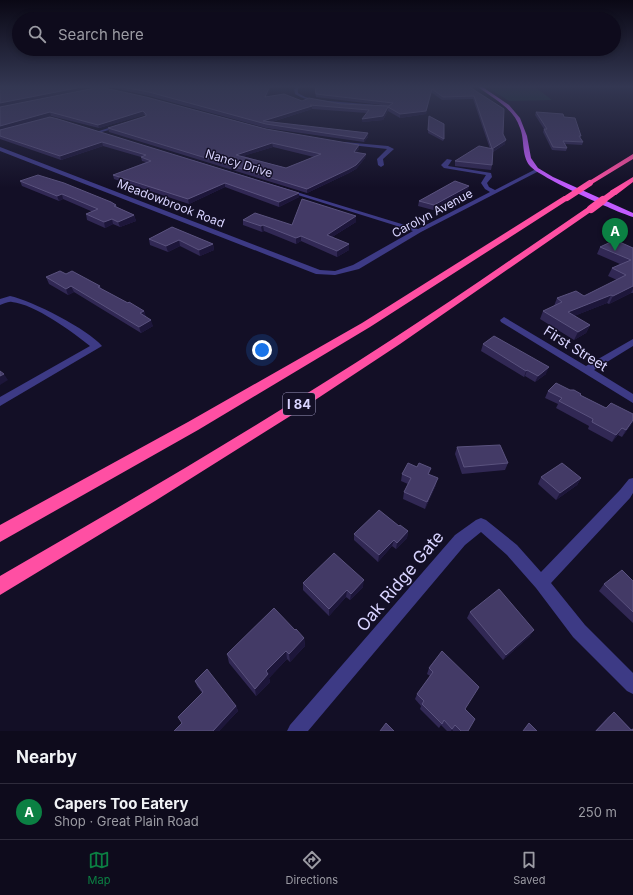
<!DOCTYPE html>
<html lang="en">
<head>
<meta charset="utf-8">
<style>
	body { margin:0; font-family:Inter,sans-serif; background:#1c1929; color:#f1f3f6 }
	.you { position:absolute; left:262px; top:350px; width:14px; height:14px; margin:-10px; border:3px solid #fff; border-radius:50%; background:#1a73e8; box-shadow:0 0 0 6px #1a73e833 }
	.badge { display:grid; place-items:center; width:26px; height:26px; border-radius:50%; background:#0b8043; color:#fff; font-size:13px; font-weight:700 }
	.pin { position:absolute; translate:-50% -33px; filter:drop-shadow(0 1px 2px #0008) }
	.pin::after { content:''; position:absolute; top:21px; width:14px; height:12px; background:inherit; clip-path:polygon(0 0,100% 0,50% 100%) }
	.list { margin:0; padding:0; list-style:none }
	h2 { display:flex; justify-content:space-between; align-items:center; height:52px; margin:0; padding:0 16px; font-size:17px }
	h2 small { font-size:13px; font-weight:400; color:#9b9ba3 }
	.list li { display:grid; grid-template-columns:26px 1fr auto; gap:12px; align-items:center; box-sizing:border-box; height:56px; padding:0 16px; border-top:1px solid #2e2b3b }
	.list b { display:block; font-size:15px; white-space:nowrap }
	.list p { margin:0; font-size:13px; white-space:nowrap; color:#9b9ba3 }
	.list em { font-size:13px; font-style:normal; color:#9b9ba3 }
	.icon { flex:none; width:22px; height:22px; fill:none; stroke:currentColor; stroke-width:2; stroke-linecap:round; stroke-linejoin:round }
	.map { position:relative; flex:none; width:633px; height:731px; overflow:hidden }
	.search { position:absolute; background:#0e0b1c; box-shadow:0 2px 6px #0003; left:12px; right:12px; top:12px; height:44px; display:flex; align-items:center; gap:10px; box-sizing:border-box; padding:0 14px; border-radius:22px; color:#9b9ba3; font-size:15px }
	.sheet { height:108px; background:#0e0b1c }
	nav { display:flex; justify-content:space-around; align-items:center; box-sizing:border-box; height:56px; border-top:1px solid #2e2b3b; background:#0e0b1c; font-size:11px; color:#9b9ba3 }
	nav a { display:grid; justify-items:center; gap:2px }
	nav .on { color:#0b8043 }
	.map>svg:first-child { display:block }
	.green { fill:#12302f }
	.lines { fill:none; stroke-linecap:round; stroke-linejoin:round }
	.minor { fill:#3d3a85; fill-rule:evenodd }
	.major { fill:#c25bff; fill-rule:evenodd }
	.highway { fill:#ff4fa3; fill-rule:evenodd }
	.highway-bridge-far1 { stroke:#ff4fa3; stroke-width:6 }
	.highway-bridge { stroke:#ff4fa3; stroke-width:8 }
	.wall { fill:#312854; fill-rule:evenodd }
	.shaded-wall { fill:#1d163a }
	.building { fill:#433a66; stroke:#5a527e; fill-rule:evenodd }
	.labels { text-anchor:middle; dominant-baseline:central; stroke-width:3; stroke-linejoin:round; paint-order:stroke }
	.far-street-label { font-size:12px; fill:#d9d4ff; stroke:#130f26 }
	.shield { fill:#130f26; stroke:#9e99be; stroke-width:1 }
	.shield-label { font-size:13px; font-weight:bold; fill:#d9d4ff }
	.street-label { font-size:14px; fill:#d9d4ff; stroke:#130f26 }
	.near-street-label { font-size:17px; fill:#d9d4ff; stroke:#130f26 }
</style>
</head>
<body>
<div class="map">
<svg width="633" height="731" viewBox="0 0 633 731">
	<rect width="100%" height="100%" fill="#130f26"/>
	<path class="green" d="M493 86 535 87 552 100 509 101 490 89Z"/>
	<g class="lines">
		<path class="minor" d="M109 86H115L89 91 87 90Z
			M298 86H302L298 89V93L305 97 317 100 388 106 386 107C360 105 316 107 295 94L294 89Z
			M121 124 123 126 98 133 96 132Z
			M344 142 388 146 394 149 383 159 384 165 381 167 378 165 377 159 387 149 342 144Z
			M0 147 320 270 335 271 353 265 413 231 192 162V160L418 229 490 192 485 189 481 183 486 175 444 168 441 165 447 159 452 160 448 166 491 173 492 177 487 183 489 187 495 190 536 169 541 170 421 232 359 269 335 275 316 274 0 151Z
			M10 296C31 300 89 330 102 346L0 406V397L90 346C73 332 34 304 12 302 8 301 4 304 0 305V299Z
			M504 317 586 366 633 339V346L594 370 633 394V403L501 322 500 320Z
			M633 478V493L630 498 551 583 585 625 633 673V694L627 691 573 637 536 588 507 555 481 532 465 545 308 731H287L290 725 455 535 476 520 481 518 486 520 517 545 541 572 620 490 629 479Z"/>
		<path class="major" d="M477 86H481L509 105 520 118 527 136 531 158 538 168 553 177 633 213V217C616 212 539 177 530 166 521 155 525 140 520 128 513 107 493 99 477 86Z"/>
		<path class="highway" d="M633 154V159L592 184H588L586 183Z
			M633 177V182L616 195H610V191Z
			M564 196H570L571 198 370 327 198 430 0 542V525L188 422 362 323Z
			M588 207H591L595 209 400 344 303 408 155 501 0 595V576C132 500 263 423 391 340 458 297 523 251 588 207Z"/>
		<path class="highway-bridge-far1" d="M567 198 590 183
			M602 201 613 193"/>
		<path class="highway-bridge" d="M591 209 603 200"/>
	</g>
	<path class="wall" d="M108 86H219H215L217 87 222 86H272L267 96 302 101 341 104 389 106 316 97 314 86H473V88L471 89 503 134 505 144 493 152 492 165 491 170 455 166V161L490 149 473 99 442 100 431 92 426 114 400 118 388 111 383 120 362 122 367 113 312 109 272 122 368 137 364 142 266 128 149 96 110 87Z
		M100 87 266 129 359 149 356 153 366 154 365 158 356 169 349 173 307 193 109 132 108 128 146 116 144 115 99 128 51 116 2 129 50 117 299 193V197L279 207 225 187 189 204 114 179 113 175 146 162 142 161 141 157 103 146 61 160 0 139V107ZM273 147 314 157 286 168 243 156Z
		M536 112 564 117 581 136 580 137 583 142 582 145 565 144 567 148 566 151 552 150 543 132 544 129 535 115Z
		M429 116 444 139 443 141 428 133Z
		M20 181 116 205 117 207 134 215 136 221 120 227 113 224 105 228 87 220 86 214 93 212 63 199 59 201 22 186Z
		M468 191 433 210 418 206 419 201Z
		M243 220 292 225 356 222 332 237 349 244V250L337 257 301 241 296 244 264 231 262 232 243 225Z
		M172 227 213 244 214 250 200 256 180 246 168 252 150 245 149 239Z
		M600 247 633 248V293H631L609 304 607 303 574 316 590 325 586 333 574 340 540 319 543 311 554 306 557 298 584 296 617 280 608 276 612 268 620 264 597 254Z
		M66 274 100 286 101 289 128 303 144 311 146 317 153 326 141 333 74 292 68 295 49 284 46 277Z
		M483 344 546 374 535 382 525 376 524 377 481 351Z
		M570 390 581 394 580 395 606 408 633 414V422L622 437 618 435 612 442 588 429 589 426 556 408 558 404 545 398 548 391Z
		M457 447 508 463 505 470 462 474 455 454Z
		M417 467 431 468 429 474 436 485 425 509 403 499 404 492 408 484 401 481 402 474Z
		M541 477 581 478 577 485 556 500 538 484Z
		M399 526 408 531 407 538 396 549 392 546 378 562 354 540V534Z
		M633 581V623L599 591 604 584Z
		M303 583 363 587 350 600 346 597 329 616 303 590Z
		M470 612 530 636 503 660 467 618Z
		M295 630 304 638 305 646 290 662 287 659 269 678 270 682 256 696 229 663 227 654Z
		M442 651 465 709 468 731H453L452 730 451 731H447L441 725 439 728 420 709 421 706 415 699 417 694 430 676 427 674 429 668Z
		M195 681 236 706 238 711 219 731H174L182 723 202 693 197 686Z
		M614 712 633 731H595L608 717Z"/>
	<path class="shaded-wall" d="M87 86H102L0 107V103Z
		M270 86H272L266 100 265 97Z
		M468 86H473V88L467 89Z
		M432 89 426 114 400 118V114Z
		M312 106V109L265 124 263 121Z
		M388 107V111L383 120 362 122V119Z
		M143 111 144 115 99 128 98 125Z
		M50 112 51 116 0 130V126Z
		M368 133V137L364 142V139Z
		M506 140 505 144 491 153 492 149Z
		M102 142 103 146 61 160 60 156Z
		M272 143 273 147 237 158 236 155Z
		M359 145V149L354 156V152Z
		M366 154 365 158 356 169 349 173 307 193V189Z
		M225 183V187L189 204 188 199Z
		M469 186 468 191 433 210 434 205Z
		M299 193V197L279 207V202Z
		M62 194 63 199 59 201 57 196Z
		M134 215 136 221 120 227 118 222Z
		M356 216V222L327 240V235Z
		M112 219 113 224 105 228 104 222Z
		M263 225 264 231 262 232 261 226Z
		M301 236V241L296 244V238Z
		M179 240 180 246 168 252 166 246Z
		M213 244 214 250 200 256 199 250Z
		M349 244V250L337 257V251Z
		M71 286 74 292 68 295 66 289Z
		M633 286V289L631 293 609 304 613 296Z
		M611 295 607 303 564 320 568 312Z
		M144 311 146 317 140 313Z
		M151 320 153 326 141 333 139 327Z
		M590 325 586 333 574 340 578 332Z
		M549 367 546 374 535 382 538 376Z
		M527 370 525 376 524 377 526 371Z
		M4 374 8 380 0 385V376Z
		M633 420V422L622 437 626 430Z
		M622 428 618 435 612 442 616 435Z
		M438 478 436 485 425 509 427 502Z
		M581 478 577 485 556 500 560 493Z
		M408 531 407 538 396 549 397 543Z
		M394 540 392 546 378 562 379 555Z
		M364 580 363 587 350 600 351 594Z
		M347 590 346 597 329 616V609Z
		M534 630 530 636 503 660 506 655Z
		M304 638 305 646 290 662 289 654Z
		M286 651 287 659 269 678 270 682 256 696 255 689 266 671Z
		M236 706 238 711 219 731H213Z"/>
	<path class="building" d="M15 86H87L0 103V88Z
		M116 86H213L217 87 222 86H270L265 97 284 94 302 101 309 98 341 104 389 106 393 103 316 94 315 86H472H468L504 109 503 134 506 140 492 149 474 96 443 97 432 89 426 111 400 114 388 107 383 116 362 119 369 110 310 105 312 106 263 121 368 133 364 139 266 124 149 92Z
		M100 87 146 97 266 129 359 145 354 152 366 154 356 165 349 169 307 189 108 128 146 116V114L143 111 98 125 50 112 0 126V107ZM272 143 321 154 286 168 236 155Z
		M536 112 563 114 564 117 575 118 581 136H579L583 142 563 141 567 148 553 147 544 129H547Z
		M429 116 444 124V139L428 130Z
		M50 117 58 119 299 193 279 202 225 183 188 199 113 175 151 161 141 157 146 155 102 142 60 156 0 136V130Z
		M479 146 493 149 492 165 455 161Z
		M38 175 64 183 111 202 116 205 114 206 134 215 118 222 112 219 104 222 86 214 98 209 62 194 57 196 20 181Z
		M455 181 469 186 434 205 419 201Z
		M302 199 356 216 327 235 349 244 337 251 301 236 296 238 263 225 261 226 243 220 255 213 292 225Z
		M172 227 213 244 199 250 179 240 166 246 149 239Z
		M615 240 633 248V286L613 296 611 295 568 312 590 325 578 332 543 311 562 302 557 298 576 291 584 296 626 275 612 268 631 260 600 247Z
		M60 271 66 274 72 271 100 286 98 287 128 303 129 302 144 311 140 313 151 320 139 327 71 286 66 289 46 277Z
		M494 336 549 367 538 376 527 370 526 371 483 344Z
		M0 371 4 374 0 376Z
		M556 383 570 390H574L581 394 580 395 606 408 611 403 633 414V420L626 430 622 428 616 435 592 422 593 419 559 401 562 398 548 391Z
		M500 445 508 463 464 467 457 447Z
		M408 463 417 467 419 463 431 468 428 474 438 478 427 502 404 492 411 478 402 474Z
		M562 463 581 478 560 493 541 477Z
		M379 510 399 526 400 525 408 531 397 543 394 540 379 555 354 534Z
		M334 553 364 580 351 594 347 590 329 609 303 583Z
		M622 570 633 581V612L604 584Z
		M499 589 534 630 506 655 470 612Z
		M274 608 295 630 296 629 304 638 289 654 286 651 266 671 268 674 255 689 227 654Z
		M442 651 479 687 465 709 475 719 468 731H461L455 725 452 729 444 720 442 724 422 704 424 701 417 694 433 672 429 668Z
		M207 669 236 706 213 731H174L182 723 178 717 203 692 195 681Z
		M614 712 631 730 633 729V731H596Z
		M386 723 394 731H380Z
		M529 723 537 731H523Z"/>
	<linearGradient id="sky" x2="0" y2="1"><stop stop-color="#0a0815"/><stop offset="0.46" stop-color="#333752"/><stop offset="1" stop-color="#333752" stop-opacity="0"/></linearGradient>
	<rect width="633" height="188" fill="url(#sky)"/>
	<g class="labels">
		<g class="far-street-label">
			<text transform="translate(239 163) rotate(17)">Nancy Drive</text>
			<text transform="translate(171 203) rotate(21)">Meadowbrook Road</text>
			<text transform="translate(432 213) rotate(-28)">Carolyn Avenue</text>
		</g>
		<rect class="shield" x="283" y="393" width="32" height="22" rx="3"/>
		<g class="shield-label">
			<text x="299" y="404">I 84</text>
		</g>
		<g class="street-label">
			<text transform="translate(576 348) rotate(32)">First Street</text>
		</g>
		<g class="near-street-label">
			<text transform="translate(400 581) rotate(-50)">Oak Ridge Gate</text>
		</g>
	</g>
</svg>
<div class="you"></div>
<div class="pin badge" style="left:615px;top:251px">A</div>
<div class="search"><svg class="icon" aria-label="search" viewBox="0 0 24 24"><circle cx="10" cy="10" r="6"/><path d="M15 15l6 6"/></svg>Search here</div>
</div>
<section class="sheet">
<h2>Nearby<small></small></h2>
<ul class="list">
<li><span class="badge">A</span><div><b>Capers Too Eatery</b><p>Shop · Great Plain Road</p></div><em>250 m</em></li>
</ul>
</section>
<nav>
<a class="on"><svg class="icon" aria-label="map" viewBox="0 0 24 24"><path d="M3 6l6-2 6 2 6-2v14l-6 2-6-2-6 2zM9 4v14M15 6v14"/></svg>Map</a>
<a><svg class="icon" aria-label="directions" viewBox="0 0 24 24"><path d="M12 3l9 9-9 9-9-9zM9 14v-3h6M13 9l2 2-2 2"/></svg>Directions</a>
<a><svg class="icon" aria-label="saved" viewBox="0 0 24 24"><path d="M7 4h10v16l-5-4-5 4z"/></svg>Saved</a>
</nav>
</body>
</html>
